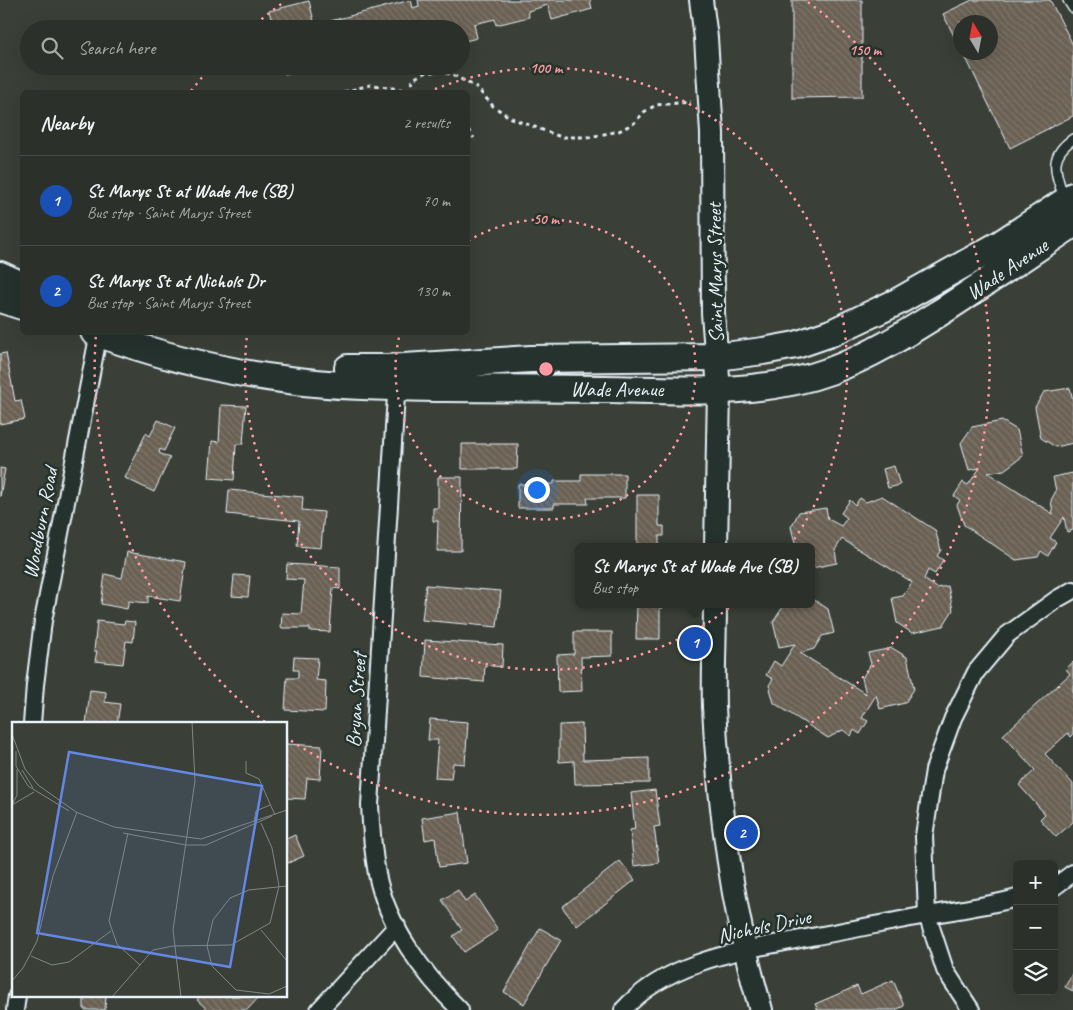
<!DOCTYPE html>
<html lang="en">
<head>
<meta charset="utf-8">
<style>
	body { margin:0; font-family:Caveat,sans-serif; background:#383c36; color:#f1f3f6 }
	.controls { position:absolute; right:15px; bottom:15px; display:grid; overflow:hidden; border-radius:8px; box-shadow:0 5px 20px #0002 }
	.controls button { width:45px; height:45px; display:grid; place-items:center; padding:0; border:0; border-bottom:1px solid #484b47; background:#2c302a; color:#f1f3f6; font:25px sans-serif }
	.compass { position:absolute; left:953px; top:15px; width:45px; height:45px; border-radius:50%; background:#2c302a; box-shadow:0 5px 20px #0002; rotate:350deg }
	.you { position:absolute; left:536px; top:489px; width:18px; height:18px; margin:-12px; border:4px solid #fff; border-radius:50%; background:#1a73e8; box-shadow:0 0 0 8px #1a73e833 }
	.badge { display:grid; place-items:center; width:32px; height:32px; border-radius:50%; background:#ff9aa2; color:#fff; font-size:16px; font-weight:700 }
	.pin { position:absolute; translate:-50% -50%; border:2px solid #fff; box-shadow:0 1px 5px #0006 }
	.popup { position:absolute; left:575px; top:543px; width:240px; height:65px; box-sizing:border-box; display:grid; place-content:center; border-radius:8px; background:#2c302a; filter:drop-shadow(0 1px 4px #0005); font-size:16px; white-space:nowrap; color:#a6a9a8 }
	.popup b { font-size:19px; color:#f1f3f6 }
	.popup::after { content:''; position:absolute; left:50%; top:100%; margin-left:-10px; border:10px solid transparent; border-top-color:#2c302a }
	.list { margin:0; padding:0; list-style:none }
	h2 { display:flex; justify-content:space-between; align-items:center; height:65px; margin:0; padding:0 20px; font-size:21px }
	h2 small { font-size:16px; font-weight:400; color:#a6a9a8 }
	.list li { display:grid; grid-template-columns:32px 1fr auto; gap:15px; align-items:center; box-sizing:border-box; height:90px; padding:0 20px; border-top:1px solid #484b47 }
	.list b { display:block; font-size:19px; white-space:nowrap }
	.list p { margin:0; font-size:16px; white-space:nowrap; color:#a6a9a8 }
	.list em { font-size:16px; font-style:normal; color:#a6a9a8 }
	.icon { flex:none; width:28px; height:28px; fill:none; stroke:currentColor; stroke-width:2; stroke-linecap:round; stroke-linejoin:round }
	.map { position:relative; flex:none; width:1073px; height:1010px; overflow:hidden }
	.search { position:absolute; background:#2c302a; box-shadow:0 5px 20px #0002; left:20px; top:20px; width:450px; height:55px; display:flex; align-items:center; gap:12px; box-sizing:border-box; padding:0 18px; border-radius:28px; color:#a6a9a8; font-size:19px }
	.panel { position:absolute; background:#2c302a; box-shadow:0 5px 20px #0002; left:20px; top:90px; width:450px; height:245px; border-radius:8px }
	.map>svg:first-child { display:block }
	.building { fill:url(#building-back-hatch); stroke:#e8f1f8 }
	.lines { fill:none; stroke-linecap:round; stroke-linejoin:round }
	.service-casing { stroke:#e8f1f8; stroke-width:12 }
	.minor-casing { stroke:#e8f1f8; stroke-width:20 }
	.secondary-casing { stroke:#e8f1f8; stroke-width:26 }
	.primary-casing { stroke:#e8f1f8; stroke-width:30 }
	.path { stroke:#e8f1f8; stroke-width:3; stroke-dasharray:4 4; stroke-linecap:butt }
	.service { stroke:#26332d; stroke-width:9 }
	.minor { stroke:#26332d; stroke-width:16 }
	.secondary { stroke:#26332d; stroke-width:22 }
	.primary { stroke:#26332d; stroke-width:26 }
	.ring { fill:none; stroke:#ff9aa2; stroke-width:2.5; stroke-dasharray:2.5 5 }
	.labels { text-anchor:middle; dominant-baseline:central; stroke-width:5; stroke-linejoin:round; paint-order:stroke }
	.street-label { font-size:21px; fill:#e8f1f8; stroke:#26332d }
	.inset-road { fill:none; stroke:#808785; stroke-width:1 }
	.view { fill:#6487e3; fill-opacity:0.15; stroke:#6487e3; stroke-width:2.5 }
	.inset-edge { fill:none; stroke:#e8f1f8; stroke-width:2.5 }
	.centre { fill:#ff9aa2; stroke:#26332d; stroke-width:2.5 }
	.ring-label { font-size:15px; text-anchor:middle; font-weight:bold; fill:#ff9aa2; stroke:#26332d; stroke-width:5; stroke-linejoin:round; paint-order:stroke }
</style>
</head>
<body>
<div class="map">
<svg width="1073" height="1010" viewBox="0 0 1073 1010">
	<defs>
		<pattern id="building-back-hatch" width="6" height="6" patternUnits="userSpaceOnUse" patternTransform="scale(1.25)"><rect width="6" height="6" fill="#6a6053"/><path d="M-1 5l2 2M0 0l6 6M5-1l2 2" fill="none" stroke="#7f776c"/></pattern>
	</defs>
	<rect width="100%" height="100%" fill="#3a4038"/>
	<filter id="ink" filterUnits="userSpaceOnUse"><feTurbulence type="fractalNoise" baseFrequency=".02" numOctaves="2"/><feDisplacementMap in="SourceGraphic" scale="10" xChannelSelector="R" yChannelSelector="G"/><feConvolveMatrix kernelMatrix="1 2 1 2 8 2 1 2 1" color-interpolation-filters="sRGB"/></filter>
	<g filter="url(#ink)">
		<path class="building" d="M411 0 413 8 419 6 418 0H590L592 9 552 20 548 5 528 11 529 17 496 25 495 19 474 24 477 38 461 42V29H274L269 11 309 1 315 25Z
			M792 0H862V97L792 98Z
			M972 0H1050L1073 45V116L1010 148 963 52H990V22H960V48L943 14Z
			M283 66H315L285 74Z
			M6 353 15 401 21 400 25 419 0 424V354Z
			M1070 388 1073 400V443L1056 447 1041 438 1035 407 1044 392Z
			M221 405 246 406 243 444H236L234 480 209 478 212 441 219 442Z
			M158 420 175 428 164 451 160 449 159 453 170 458 154 492 125 478 146 433 150 436Z
			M1002 421 1017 430 1023 456 1004 470 988 473 1053 514 1051 500 1056 491 1053 477 1073 473V530L1067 532 1064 517 1050 538 1056 542 1048 556 1041 551 1038 557 1016 560 964 525 957 505 960 500 954 496 963 482 968 485 980 468 969 470 961 443 972 427Z
			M462 444H518L517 469H462Z
			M894 466 900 485 888 488 883 469Z
			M0 468 5 469 0 497Z
			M581 474H625V498H587L588 504H554V508H518V484H554V481H581Z
			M438 477H462L461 551H437L438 521H433V508H438Z
			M229 490 303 497 302 510 324 512 321 548 297 546 299 521 227 514Z
			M637 495H659V526H664V536H659V547H637Z
			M882 496 935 530 941 550 937 556 943 560 935 574 928 570 924 579 937 588 948 586 953 610 943 626 912 633 897 623 892 598 903 596 912 582 842 539 835 550 837 563 812 568 811 547H796L791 527 799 512 826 508 828 519 841 526 847 518 841 513 850 500 855 505 860 498 866 502Z
			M127 552 186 562 180 601 148 596V603L129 601 127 609 101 604 105 574 122 578Z
			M287 564 340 567V589L333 588 330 632 310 631V628H281L282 613 301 614 304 580 286 579Z
			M234 575 250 576 248 597 232 596Z
			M426 585 501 591 497 627 422 620Z
			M813 599 828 609 834 633 822 636 814 649 800 653 866 694 862 678 871 664 868 653 892 648 907 657 914 689 905 703 880 709 876 695 862 718 868 721 860 734 854 730 851 736 843 730 828 738 774 703 769 685 773 679 766 675 774 661 781 666 795 644 779 647 773 622 783 607 793 604H811V600Z
			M637 604H663V608H660V639H636Z
			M97 621 124 624 125 621 135 622 133 642 126 641 123 664 95 661 97 651H94Z
			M574 632H612V656L581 657 582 691 558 692 557 655 574 654Z
			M425 640 503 645 502 667 485 665 484 682 423 677Z
			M294 657 318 658 316 680 326 681 325 712 285 710 287 678H298V670H293Z
			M1073 662V735L1071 737 1068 733 1045 754 1073 784V822L1056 837 1040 819 1045 814 1019 785 1035 770 1003 735 1070 674 1066 669Z
			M90 690 106 692 105 702 120 704 117 724H86Z
			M430 719 468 722 465 764 453 763 451 779 435 778 438 740H428Z
			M582 724 583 760 649 758V783L575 784 574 761 559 762V725Z
			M286 737V744L322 746 320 779 307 778 305 799 286 798Z
			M655 790 660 826 654 827 659 863 634 866 630 830 635 829 631 793Z
			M460 812 467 863 439 867 435 838 425 840 422 818Z
			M295 835 304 856 288 863 286 860V839Z
			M620 861 635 880 577 926 562 907Z
			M458 890 465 902 475 895 498 930 464 952 453 936 462 930 442 900Z
			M540 928 561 940 524 1004 504 992Z
			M1073 972V991L1065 987Z
			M893 980 904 1006 895 1010H818L815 1004 857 986 861 994Z
			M84 996H106L105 1010H84Z
			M200 996H260L247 1010H208L197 1000Z"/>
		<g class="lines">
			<defs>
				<path id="service" d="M1068 0 1073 8
					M1064 198C1056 173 1047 157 1073 139"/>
				<path id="minor" d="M397 380 370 805C371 828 373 851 377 874 387 925 423 974 460 1010
					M32 724 35 685 43 621 99 332
					M1054 887 1073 873
					M15 1010 17 996
					M319 1010 397 926
					M623 1010C670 958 747 950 811 937 850 930 889 922 927 915 958 910 987 906 1017 898
					M971 1010 945 970 927 915 924 836 934 770 953 718 976 672 1007 635 1057 599 1073 590"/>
				<path id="secondary" d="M701 0 706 38 712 133 713 313 719 390 716 547
					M715 604C715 638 713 673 714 707 719 810 732 911 761 1010"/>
				<path id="primary" d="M0 275 22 285
					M0 299 22 306
					M94 332C157 355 223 372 289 380 340 387 393 387 444 388 498 388 551 389 604 389 679 390 759 397 830 371 871 356 907 333 944 310 987 282 1030 253 1073 224
					M348 368H388L531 359 717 357 763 351 796 345 831 333 897 302 1000 244 1073 196"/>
			</defs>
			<use href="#service" class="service-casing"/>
			<use href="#minor" class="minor-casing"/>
			<use href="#secondary" class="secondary-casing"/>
			<use href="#primary" class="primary-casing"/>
			<path class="path" d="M344 92C353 90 363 86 372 85 377 85 412 91 416 92
				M410 92 413 79 424 73 440 71 455 76 476 87 493 106 511 118 561 137H590L619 131 634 123 644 112 656 105 690 102
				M468 130 474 138"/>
			<use href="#service" class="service"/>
			<use href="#minor" class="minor"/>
			<use href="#secondary" class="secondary"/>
			<use href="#primary" class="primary"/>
		</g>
	</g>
	<g class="ring">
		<path d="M468 241A150 150 0 1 1 400 333"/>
		<path d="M428 92A301 301 0 1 1 247 335"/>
		<path d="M265 722A451 451 0 0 1 96 334M191 91A451 451 0 0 1 211 67M250 29A451 451 0 0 1 284 2M808 2A451 451 0 0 1 287 738"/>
	</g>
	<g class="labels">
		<g class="street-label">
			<text transform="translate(1007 269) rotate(-34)">Wade Avenue</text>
			<text transform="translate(715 273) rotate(-91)">Saint Marys Street</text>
			<text x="617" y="389">Wade Avenue</text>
			<text transform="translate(40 523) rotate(-79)">Woodburn Road</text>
			<text transform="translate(356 700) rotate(-86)">Bryan Street</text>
			<text transform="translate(764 926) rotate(-12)">Nichols Drive</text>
		</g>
	</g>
	<g transform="translate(12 722)">
		<rect width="275" height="275" fill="#3a4038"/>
		<path class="inset-road" d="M0 12 13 47 26 63 64 90 102 105 189 117 275 88M4 29V44L16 64 57 89M234 39V51L247 57 263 93M10 48 21 66M0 83 22 70M0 83 5 73V47M242 100 244 89 258 83M111 111 174 123H194L260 94M116 111 97 199 105 222 128 243M275 164 237 168 218 176 201 198 195 224 200 244 224 268 257 272 275 264M249 208 275 239M19 234 40 243 57 240 99 209M0 259 11 246 25 219 41 154 65 90M100 275 141 228 161 224 219 223 258 201 267 164 260 126 249 101M169 275 161 208 183 59 180 0"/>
		<path class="view" d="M57 30 250 64 218 245 25 211Z"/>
		<rect width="275" height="275" class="inset-edge"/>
	</g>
	<circle cx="546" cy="369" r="8" class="centre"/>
	<g class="ring-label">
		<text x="865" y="55">150 m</text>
		<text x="546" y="73">100 m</text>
		<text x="546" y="224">50 m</text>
	</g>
</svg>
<div class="controls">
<button>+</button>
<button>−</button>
<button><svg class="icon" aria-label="layers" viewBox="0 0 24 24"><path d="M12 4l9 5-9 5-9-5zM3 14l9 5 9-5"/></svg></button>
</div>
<svg class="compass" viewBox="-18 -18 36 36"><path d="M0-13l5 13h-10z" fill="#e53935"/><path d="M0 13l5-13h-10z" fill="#a6a9a8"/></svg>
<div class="you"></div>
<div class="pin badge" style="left:695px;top:643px;background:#1a4fb4">1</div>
<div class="popup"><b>St Marys St at Wade Ave (SB)</b>Bus stop</div>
<div class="pin badge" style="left:742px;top:833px;background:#1a4fb4">2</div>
<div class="search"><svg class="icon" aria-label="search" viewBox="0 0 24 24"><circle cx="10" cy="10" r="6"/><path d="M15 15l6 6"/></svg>Search here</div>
<section class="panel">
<h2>Nearby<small>2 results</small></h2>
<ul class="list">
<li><span class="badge" style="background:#1a4fb4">1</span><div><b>St Marys St at Wade Ave (SB)</b><p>Bus stop · Saint Marys Street</p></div><em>70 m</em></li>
<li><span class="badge" style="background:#1a4fb4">2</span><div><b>St Marys St at Nichols Dr</b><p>Bus stop · Saint Marys Street</p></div><em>130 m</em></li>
</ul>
</section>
</div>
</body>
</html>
